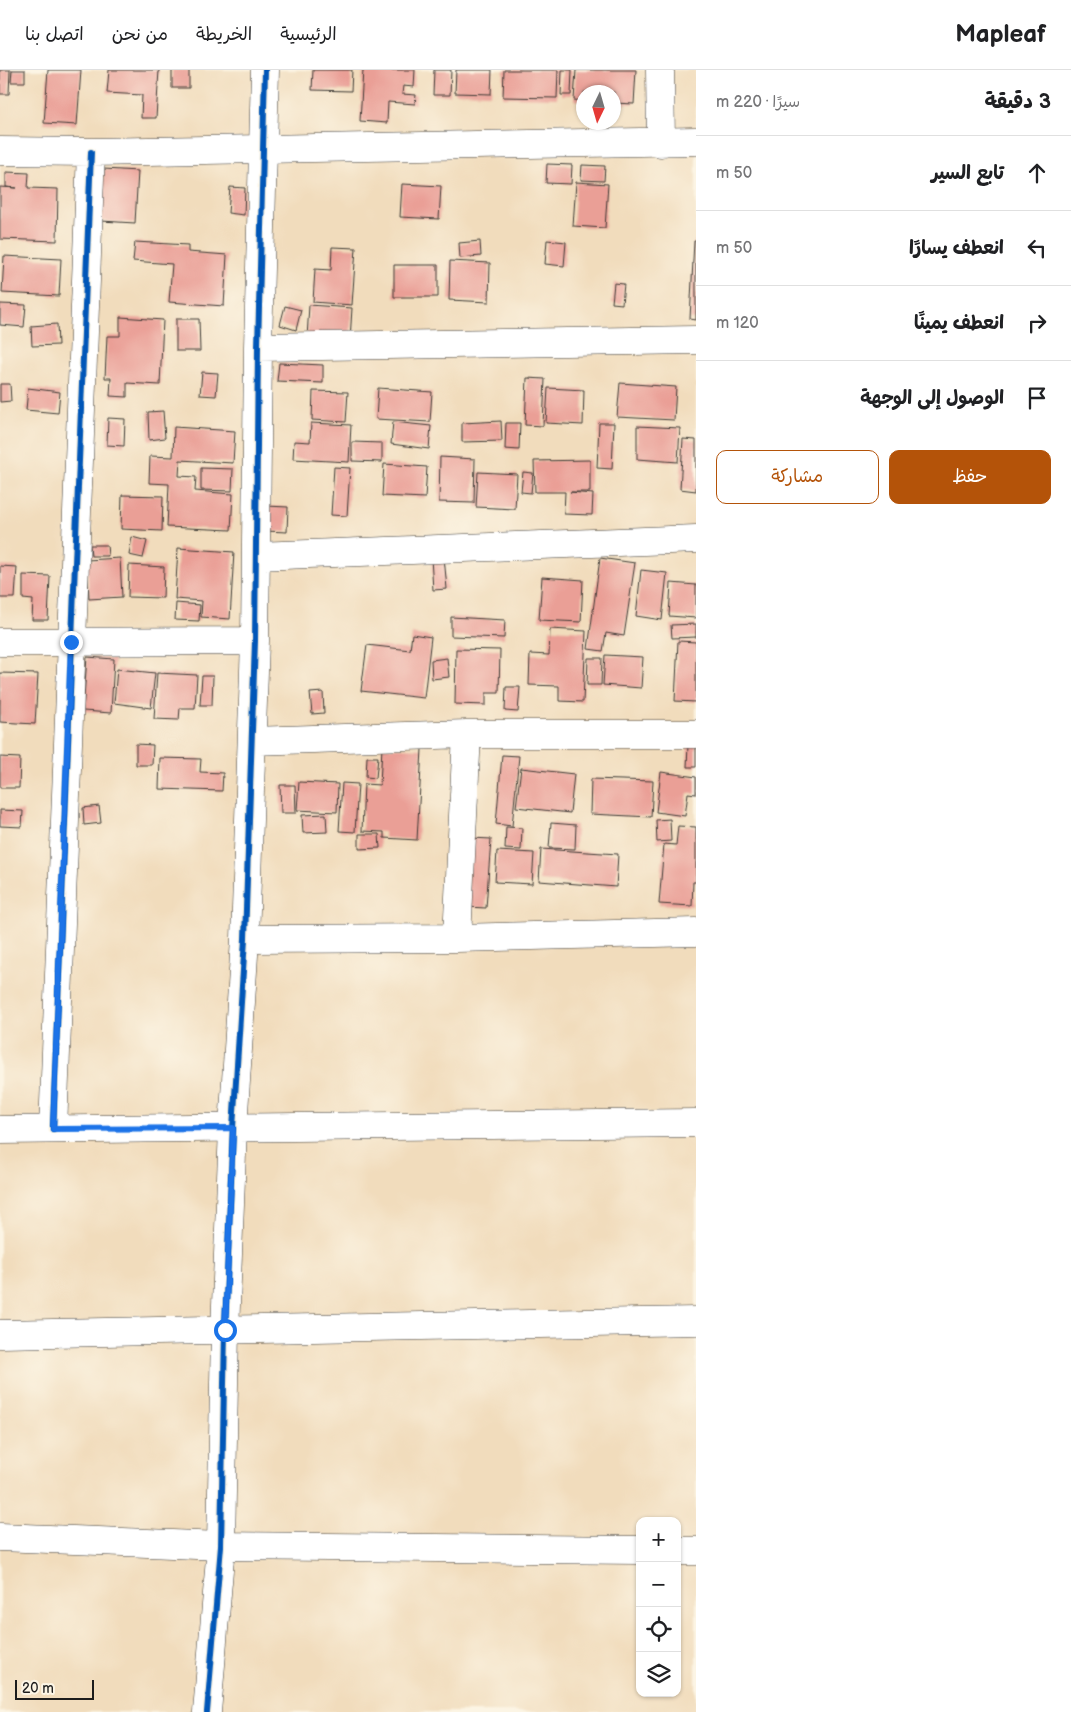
<!DOCTYPE html>
<html lang="ar">
<head>
<meta charset="utf-8">
<style>
	body { margin:0; font-family:"Balsamiq Sans","Playpen Sans Arabic",sans-serif; background:#f6f6f6; color:#202124; direction:rtl }
	.controls { position:absolute; right:15px; bottom:15px; display:grid; overflow:hidden; border-radius:10px; box-shadow:0 1px 4px #0004 }
	.controls button { width:45px; height:45px; display:grid; place-items:center; padding:0; border:0; border-bottom:1px solid #e0e0e0; background:#fff; color:#202124; font:25px sans-serif }
	.compass { position:absolute; left:576px; top:15px; width:45px; height:45px; border-radius:50%; background:#fff; box-shadow:0 1px 4px #0004; rotate:185deg }
	.scale { position:absolute; left:15px; bottom:12px; width:79px; box-sizing:border-box; padding-left:5px; border:2px solid #1c1c1c; border-top:0; font-size:14px; line-height:18px; white-space:nowrap; color:#1c1c1c; -webkit-text-stroke:4px #fcf5e5; paint-order:stroke }
	.stop { position:absolute; width:15px; height:15px; margin:-11px; border:4px solid #1a73e8; border-radius:50%; background:#fff }
	.stop.end { background:#1a73e8; border-color:#fff; box-shadow:0 1px 5px #0008 }
	.list { margin:0; padding:0; list-style:none }
	h2 { display:flex; justify-content:space-between; align-items:center; height:65px; margin:0; padding:0 20px; font-size:21px }
	h2 small { font-size:16px; font-weight:400; color:#757577 }
	.list li { display:grid; grid-template-columns:32px 1fr auto; gap:15px; align-items:center; box-sizing:border-box; height:75px; padding:0 20px; border-top:1px solid #e0e0e0 }
	.list b { display:block; font-size:19px; white-space:nowrap }
	.list em { font-size:16px; font-style:normal; color:#757577 }
	.actions { display:flex; gap:10px; padding:15px 20px }
	.actions a { flex:1; padding:11px 0; border:1px solid #b45309; border-radius:10px; text-align:center; font-size:18px; color:#b45309 }
	.actions .main { background:#b45309; color:#fff }
	.icon { flex:none; width:28px; height:28px; fill:none; stroke:currentColor; stroke-width:2; stroke-linecap:round; stroke-linejoin:round }
	.map { position:relative; flex:none; width:696px; height:1642px; overflow:hidden; direction:ltr }
	header { display:flex; align-items:center; gap:30px; box-sizing:border-box; height:70px; padding:0 25px; background:#fff; border-bottom:1px solid #e0e0e0 }
	header strong { font-size:24px }
	nav { display:flex; gap:28px; margin-inline-start:auto; font-size:18px }
	main { display:flex }
	aside { flex:1; background:#fff }
	.map>svg:first-child { display:block }
	.building { fill:#ea9f96 }
	.lines { fill:none; stroke-linecap:round; stroke-linejoin:round }
	.minor-casing { stroke:#3c3934; stroke-width:29 }
	.minor { stroke:#fff; stroke-width:28 }
	.cycleway-casing { stroke:#fcf5e5; stroke-width:9 }
	.cycleway { stroke:#0057b8; stroke-width:6 }
	.route { stroke:#1a73e8; stroke-width:6 }
</style>
</head>
<body>
<header>
<strong>Mapleaf</strong>
<nav><a>الرئيسية</a><a>الخريطة</a><a>من نحن</a><a>اتصل بنا</a></nav>
</header>
<main>
<aside>
<h2>3 دقيقة<small>سيرًا · 220 m</small></h2>
<ul class="list">
<li><svg class="icon" aria-label="ahead" viewBox="0 0 24 24"><path d="M12 20V5M6 11l6-6 6 6"/></svg><div><b>تابع السير</b></div><em>50 m</em></li>
<li><svg class="icon" aria-label="left" viewBox="0 0 24 24"><path d="M17 20v-9H6M10 6l-5 5 5 5"/></svg><div><b>انعطف يسارًا</b></div><em>50 m</em></li>
<li><svg class="icon" aria-label="right" viewBox="0 0 24 24"><path d="M7 20v-9h11M14 6l5 5-5 5"/></svg><div><b>انعطف يمينًا</b></div><em>120 m</em></li>
<li><svg class="icon" aria-label="arrive" viewBox="0 0 24 24"><path d="M6 21V4h12l-3 4 3 4H6"/></svg><div><b>الوصول إلى الوجهة</b></div></li>
</ul>
<div class="actions"><a class="main">حفظ</a><a>مشاركة</a></div>
</aside>
<div class="map">
<svg width="696" height="1642" viewBox="0 0 696 1642">
	<rect width="100%" height="100%" fill="#fcf5e5"/>
	<filter id="ink" filterUnits="userSpaceOnUse"><feTurbulence type="fractalNoise" baseFrequency=".02" numOctaves="2"/><feDisplacementMap in="SourceGraphic" scale="10" xChannelSelector="R" yChannelSelector="G"/><feConvolveMatrix kernelMatrix="1 2 1 2 8 2 1 2 1" color-interpolation-filters="sRGB"/></filter>
	<filter id="wash" filterUnits="userSpaceOnUse"><feTurbulence type="fractalNoise" baseFrequency=".0096" numOctaves="4" result="noise"/><feDisplacementMap in="SourceGraphic" scale="20" xChannelSelector="R" yChannelSelector="G"/><feGaussianBlur stdDeviation="1.12" result="paint"/><feColorMatrix in="noise" values="0 0 0 0 0 0 0 0 0 0 0 0 0 0 0 0 0 1.4 0 .05"/><feComposite in="paint" operator="in"/></filter>
	<g filter="url(#wash)">
		<rect width="100%" height="100%" fill="#f1dcbc"/>
		<g id="blocks">
			<path class="building" d="M0 0H10L9 24H0Z
				M12 0H25V12H11Z
				M48 0H81L77 55 44 53Z
				M109 0H159L156 48H141L142 25 107 23Z
				M172 0H189V18H172Z
				M313 0H352L351 21 312 20Z
				M363 0H415L414 17 403 16 402 24 416 25 415 34 388 32 387 53 360 51Z
				M434 0H451L450 25H433Z
				M456 0H492L491 24 455 23Z
				M504 0H558L557 28 503 27Z
				M562 0H572L571 25H561Z
				M576 0H636L634 34 614 33V22H584V31L574 30Z
				M547 94 572 95 571 114 546 113Z
				M582 95 605 96 604 111 581 110Z
				M104 99 138 101 135 153 101 151Z
				M6 102 29 103 28 118 58 119 57 171 0 169V117L17 118 6 117Z
				M576 112 608 114 605 158 573 156Z
				M402 114 441 116 439 149 400 147Z
				M230 117 245 118 244 145 228 143Z
				M547 170 566 172 564 196 545 194Z
				M480 171 481 186 460 188 459 173Z
				M694 171H696V250L690 249Z
				M135 172 188 175V182L227 185 224 236 169 232 172 194 133 191Z
				M332 177 356 178 352 235 313 232 315 199 331 200Z
				M4 186 61 189 59 226 2 223Z
				M450 191 490 193 489 232 449 230Z
				M394 195H438V227H394Z
				M614 213 624 214 622 234 612 233Z
				M0 234 26 235 24 257 0 255Z
				M309 235 352 238 350 270 307 268Z
				M285 236 301 240 296 260 280 255Z
				M120 247 163 250 160 315 127 313V327L110 326 111 308H105L107 266H120Z
				M176 249H199L200 281H176Z
				M57 254 58 275 32 276 31 256Z
				M279 293 323 295V313L277 311Z
				M202 302 218 303 216 326 200 325Z
				M527 308 545 309 543 356 525 355Z
				M620 313 676 317 674 350 617 347Z
				M0 314H10L11 331 0 332Z
				M28 318 60 322 58 343 26 340Z
				M378 318 432 322 430 352 376 349Z
				M548 318 584 320 583 355 546 353Z
				M313 321 348 322 346 352 312 350Z
				M163 341 165 368 149 370 148 342Z
				M108 348 125 349 124 376 107 375Z
				M501 351 502 371 462 372V353Z
				M393 352 431 356 429 379 391 374Z
				M311 353 351 355 349 392 293 389 294 371 310 372Z
				M506 353H520L519 380 505 379Z
				M599 353H614L612 399 597 398Z
				M637 356 680 358 678 392 637 389Z
				M174 357 235 361 233 393 180 390 179 406 196 407 195 421 233 424 231 460 167 457 169 414 149 413 150 386 173 387Z
				M683 369 696 370V421L680 419Z
				M352 372 382 373V392L352 391Z
				M440 387 475 389 474 433 439 432Z
				M590 390V422H570L593 424 592 445 564 444 565 422H535L534 391Z
				M384 394 427 397 425 428 382 426Z
				M334 397 350 398 347 446 331 445Z
				M201 398 233 399 232 421 201 420Z
				M478 402 517 404 515 439 476 437Z
				M523 402 533 403 531 423 521 422Z
				M122 425 163 426 162 461 121 459Z
				M266 436 288 437 287 462 265 461Z
				M132 467 147 471 143 488 129 485Z
				M90 475H107L108 486H91Z
				M178 478 234 482 230 549 201 547 202 531 175 529Z
				M444 487 447 519 433 520 431 488Z
				M120 488 122 527 89 529 87 490Z
				M600 488 635 493 624 566 606 563 603 581 588 579Z
				M129 495 164 497 163 528 128 527Z
				M0 496 17 497 15 528H0Z
				M641 500 667 503 662 550 636 546Z
				M23 505 50 506 48 550H32L33 530 23 529Z
				M542 507 583 510 581 552 539 550Z
				M671 513 696 515V548L669 546Z
				M176 533 200 535 199 551 175 550Z
				M451 547 505 550 504 568 451 566Z
				M696 554V567L672 568 671 555Z
				M550 559 586 561 583 632 559 631V616L529 615 530 584 549 585Z
				M412 564 431 567 424 628 361 621 367 575 410 580Z
				M678 571 696 572V632L675 631Z
				M456 579 500 580 499 623H486V635L455 634Z
				M605 585 643 587 641 618 603 615Z
				M87 587 114 589 111 643 83 641Z
				M447 588 449 607 432 609 431 590Z
				M588 588H602L601 615H587Z
				M117 599 155 603 151 638 114 633Z
				M0 603 38 604 35 654 0 652Z
				M157 603 197 605 195 638H180L179 650 154 649Z
				M202 606H213L212 635H200Z
				M506 617H520L518 642 505 641Z
				M323 622 324 643 312 644 310 623Z
				M136 674 153 675 152 695H136Z
				M688 675H696V697H687Z
				M382 677 422 679 417 770 384 768V762L362 761 364 714 380 715Z
				M502 685 519 686 512 756 496 754Z
				M0 687 20 688 19 718H0Z
				M367 687H378L376 708 366 707Z
				M160 688 201 689 200 702 223 703 222 721 159 719Z
				M521 698 574 704 570 743 516 737Z
				M661 702 696 707V724L688 723 685 746 656 742Z
				M591 709 653 711 651 747 590 744Z
				M299 712 338 714 337 742 297 740Z
				M342 713 358 714 355 762 339 761Z
				M280 715H295L296 743H281Z
				M99 736 101 753 84 755 83 738Z
				M0 740 23 741 22 757 0 756Z
				M326 744 327 762 303 763 302 745Z
				M670 749 671 771 657 772 656 750Z
				M551 753 576 755 575 779 549 778Z
				M678 756 696 757V812H693L692 836 659 834 664 774 676 775Z
				M506 757 522 758 521 780 505 779Z
				M359 764H379L380 778 359 779Z
				M471 768 491 769 486 838 466 837Z
				M541 779 618 784 616 817 539 811Z
				M497 781 534 783 532 814 495 812Z"/>
		</g>
	</g>
	<g filter="url(#ink)">
		<use href="#blocks" fill-opacity="0" stroke="#3c3934" stroke-width="1"/>
		<g class="lines">
			<defs>
				<path id="minor" d="M660 0 661 73
					M0 81 91 82 696 71
					M258 277 696 270
					M257 486 696 469
					M0 572 255 571
					M252 671 467 664H696
					M457 868 467 664
					M245 869 457 868 696 862
					M53 1059 91 82
					M0 1060 696 1053
					M0 1264 696 1251
					M0 1467 221 1476 640 1480
					M677 1481H696
					M207 1642 221 1476 225 1260 233 1058 245 869 255 571 258 277 265 0"/>
			</defs>
			<use href="#minor" class="minor-casing"/>
			<use href="#minor" class="minor"/>
			<defs>
				<path id="cycleway" d="M53 1059 91 82
					M207 1642 221 1476 225 1260 233 1058 245 869 255 571 258 277 265 0"/>
			</defs>
			<use href="#cycleway" class="cycleway-casing"/>
			<use href="#cycleway" class="cycleway"/>
		</g>
	</g>
	<g class="lines" filter="url(#ink)">
		<path class="route" d="M71 572 53 1059 233 1058 225 1260"/>
	</g>
</svg>
<div class="controls">
<button>+</button>
<button>−</button>
<button><svg class="icon" aria-label="locate" viewBox="0 0 24 24"><circle cx="12" cy="12" r="6"/><path d="M12 2v4M12 18v4M2 12h4M18 12h4"/></svg></button>
<button><svg class="icon" aria-label="layers" viewBox="0 0 24 24"><path d="M12 4l9 5-9 5-9-5zM3 14l9 5 9-5"/></svg></button>
</div>
<svg class="compass" viewBox="-18 -18 36 36"><path d="M0-13l5 13h-10z" fill="#e53935"/><path d="M0 13l5-13h-10z" fill="#757577"/></svg>
<div class="scale">20 m</div>
<div class="stop" style="left:225px;top:1260px"></div>
<div class="stop end" style="left:71px;top:572px"></div>
</div>
</main>
</body>
</html>
